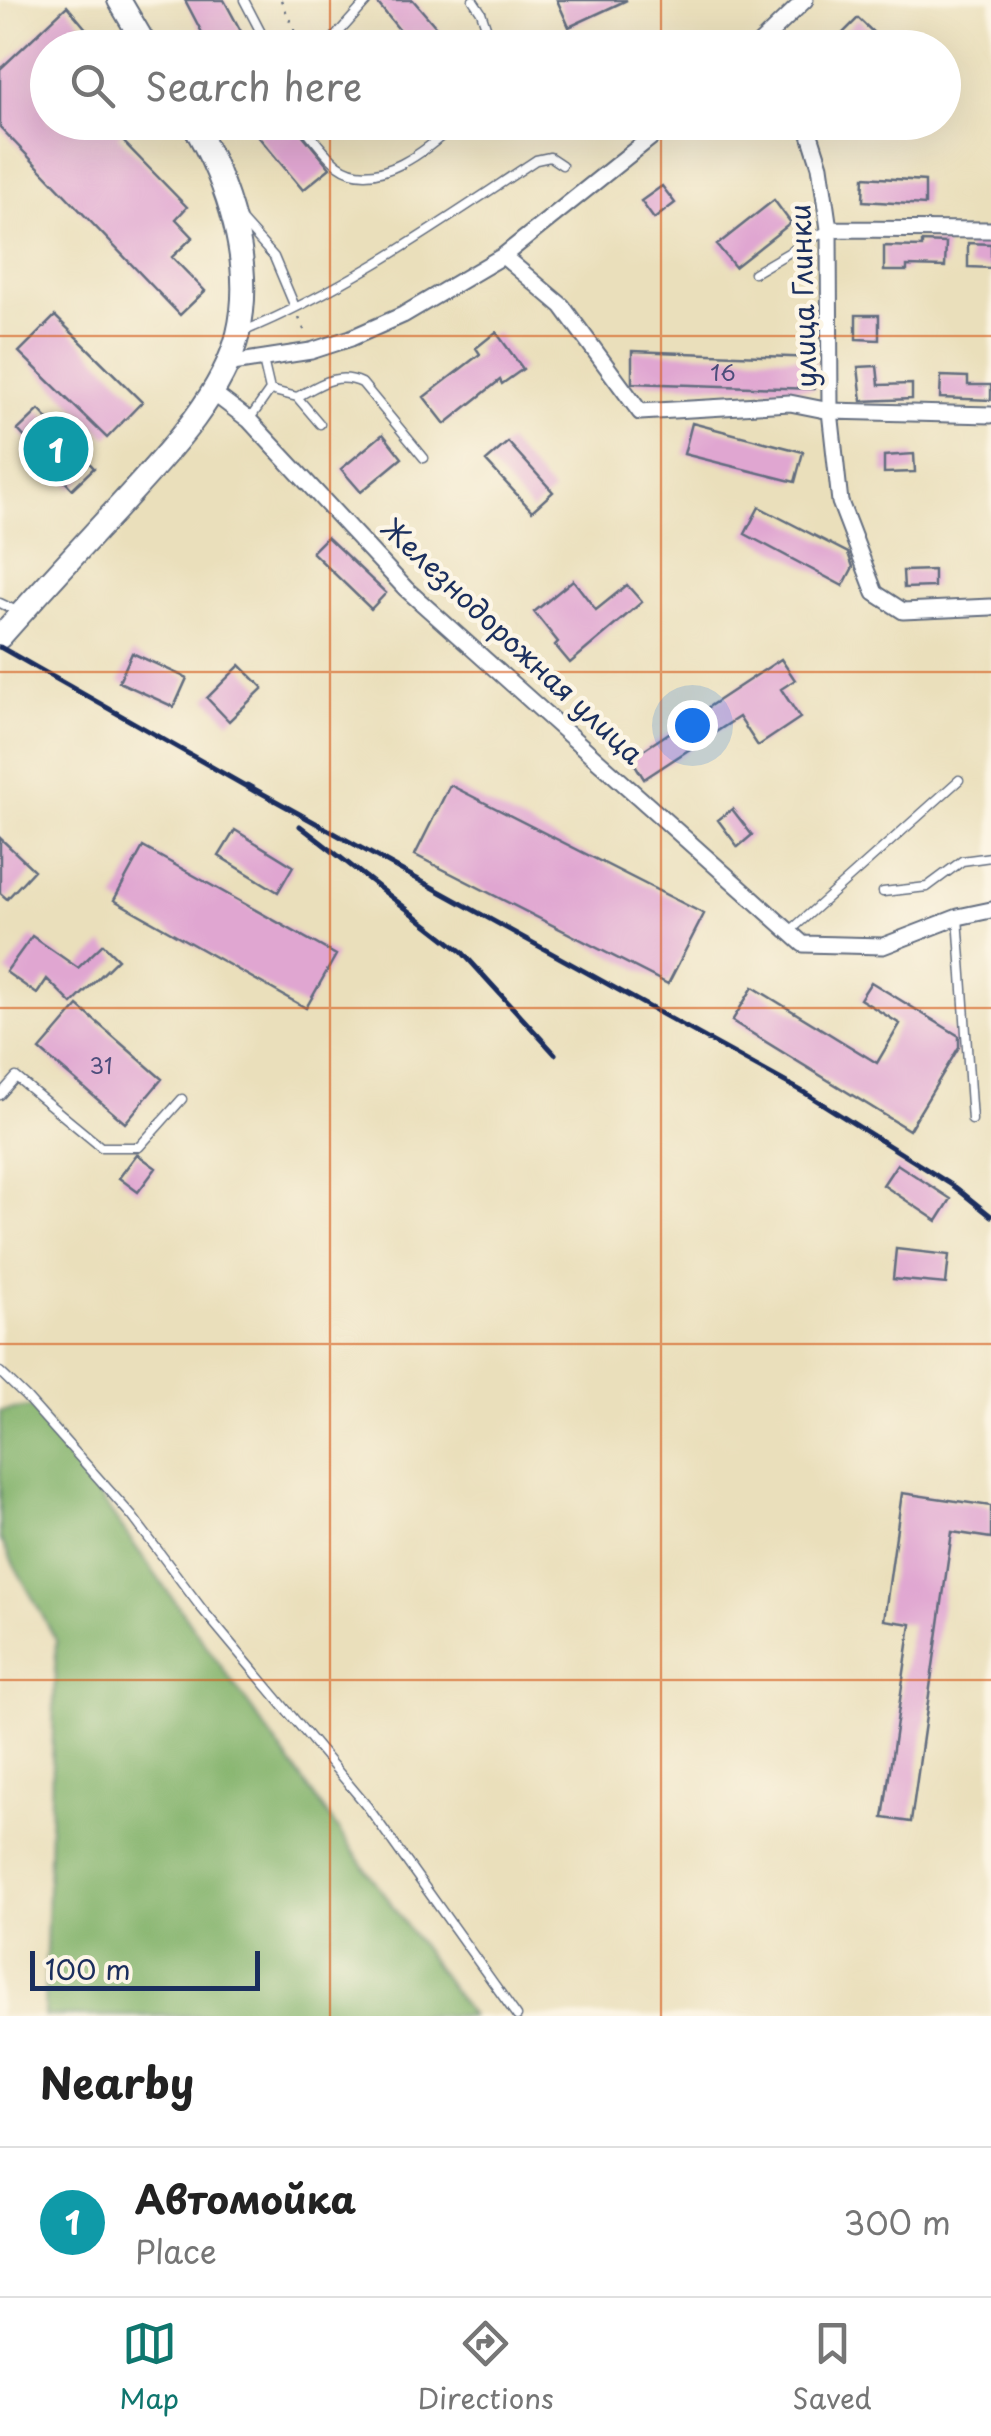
<!DOCTYPE html>
<html lang="en">
<head>
<meta charset="utf-8">
<style>
	body { margin:0; font-family:"Playpen Sans",sans-serif; background:#f2f2f2; color:#222 }
	.scale { position:absolute; left:30px; bottom:25px; width:230px; box-sizing:border-box; padding-left:10px; border:5px solid #1b2f5e; border-top:0; font-size:28px; line-height:35px; white-space:nowrap; color:#1b2f5e; -webkit-text-stroke:8px #fcf5e5; paint-order:stroke }
	.you { position:absolute; left:692px; top:725px; width:35px; height:35px; margin:-25px; border:8px solid #fff; border-radius:50%; background:#1a73e8; box-shadow:0 0 0 15px #1a73e833 }
	.badge { display:grid; place-items:center; width:65px; height:65px; border-radius:50%; background:#0f766e; color:#fff; font-size:32px; font-weight:700 }
	.pin { position:absolute; translate:-50% -50%; border:5px solid #fff; box-shadow:0 2px 10px #0006 }
	.list { margin:0; padding:0; list-style:none }
	h2 { display:flex; justify-content:space-between; align-items:center; height:130px; margin:0; padding:0 40px; font-size:42px }
	h2 small { font-size:32px; font-weight:400; color:#767676 }
	.list li { display:grid; grid-template-columns:65px 1fr auto; gap:30px; align-items:center; box-sizing:border-box; height:150px; padding:0 40px; border-top:2px solid #e0e0e0 }
	.list b { display:block; font-size:38px; white-space:nowrap }
	.list p { margin:0; font-size:32px; white-space:nowrap; color:#767676 }
	.list em { font-size:32px; font-style:normal; color:#767676 }
	.icon { flex:none; width:55px; height:55px; fill:none; stroke:currentColor; stroke-width:2; stroke-linecap:round; stroke-linejoin:round }
	.map { position:relative; flex:none; width:991px; height:2016px; overflow:hidden }
	.search { position:absolute; background:#fff; box-shadow:0 10px 40px #0002; left:30px; right:30px; top:30px; height:110px; display:flex; align-items:center; gap:25px; box-sizing:border-box; padding:0 35px; border-radius:55px; color:#767676; font-size:38px }
	.sheet { height:280px; background:#fff }
	nav { display:flex; justify-content:space-around; align-items:center; box-sizing:border-box; height:140px; border-top:2px solid #e0e0e0; background:#fff; font-size:28px; color:#767676 }
	nav a { display:grid; justify-items:center; gap:5px }
	nav .on { color:#0f766e }
	.map>svg:first-child { display:block }
	.forest { fill:#82b26b; stroke:#4e7064; stroke-width:2.5 }
	.building { fill:#e0a6d1 }
	.lines { fill:none; stroke-linecap:round; stroke-linejoin:round }
	.lane-casing { stroke:#636d7f; stroke-width:11 }
	.street-casing { stroke:#636d7f; stroke-width:19 }
	.secondary-casing { stroke:#636d7f; stroke-width:26 }
	.path { stroke:#636d7f; stroke-width:2.5; stroke-dasharray:2.5 8; stroke-linecap:butt }
	.lane { stroke:#fff; stroke-width:8 }
	.street { stroke:#fff; stroke-width:15 }
	.secondary { stroke:#fff; stroke-width:22 }
	.rail { stroke:#1b2f5e; stroke-width:5 }
	.grid { fill:none; stroke:#d45514; stroke-width:2.5; stroke-opacity:0.55 }
	.labels { text-anchor:middle; dominant-baseline:central; stroke-width:9; stroke-linejoin:round; paint-order:stroke }
	.number-label { font-size:22px; fill:#4c4d7b }
	.street-label { font-size:28px; fill:#1b2f5e; stroke:#fcf5e5 }
</style>
</head>
<body>
<div class="map">
<svg width="991" height="2016" viewBox="0 0 991 2016">
	<rect width="100%" height="100%" fill="#fcf5e5"/>
	<filter id="ink" filterUnits="userSpaceOnUse"><feTurbulence type="fractalNoise" baseFrequency=".01" numOctaves="2"/><feDisplacementMap in="SourceGraphic" scale="20" xChannelSelector="R" yChannelSelector="G"/><feConvolveMatrix kernelMatrix="1 2 1 2 8 2 1 2 1" color-interpolation-filters="sRGB"/></filter>
	<filter id="wash" filterUnits="userSpaceOnUse"><feTurbulence type="fractalNoise" baseFrequency=".0048" numOctaves="4" result="noise"/><feDisplacementMap in="SourceGraphic" scale="40" xChannelSelector="R" yChannelSelector="G"/><feGaussianBlur stdDeviation="2.25" result="paint"/><feColorMatrix in="noise" values="0 0 0 0 0 0 0 0 0 0 0 0 0 0 0 0 0 1.4 0 .05"/><feComposite in="paint" operator="in"/></filter>
	<g filter="url(#wash)">
		<rect width="100%" height="100%" fill="#eadfbb"/>
		<path class="forest" d="M35 1406 471 2016H44L56 1640 0 1539V1411Z"/>
		<g id="blocks">
			<path class="building" d="M185 0H224L250 48H210Z
				M375 0H413L454 48H414Z
				M557 0H627L569 27Z
				M67 6 102 48H48V122H145L117 135 187 207 176 219 193 237 172 257 205 291 180 315 0 127V69Z
				M858 18 875 34 861 48H854L841 35Z
				M259 122H292L330 168 303 190 252 129Z
				M864 177 925 181V205L863 201Z
				M662 186 675 203 654 219 641 201Z
				M774 200 791 223 735 267 717 245Z
				M922 242 946 243 945 267 907 266V271H884V246L922 247Z
				M968 243 991 244V268L968 267Z
				M856 315H879V340L856 339Z
				M55 316 142 402 107 438 19 352Z
				M496 332 523 369 502 384 500 380 445 424 424 397 480 354 476 348Z
				M632 351 815 358 814 389 632 383Z
				M877 366 879 385 912 384V399L862 401 858 367Z
				M941 376 968 377V385H991V400L940 398Z
				M39 410 94 468 72 489 18 430Z
				M692 423 803 452 795 482 684 454Z
				M383 434 402 458 361 492 341 469Z
				M508 442 553 492 532 511 486 461Z
				M914 454 915 472 884 473V456Z
				M759 507 848 553 853 567 843 586 745 534Z
				M327 537 386 593 371 609 312 552Z
				M934 570V587L904 588 903 571Z
				M573 580 596 610 627 585 642 602 570 663 555 645 558 642 534 612Z
				M132 653 187 678 174 707 119 682Z
				M781 659 795 680 781 689 800 718 758 746 739 717 644 779 631 758Z
				M240 665 263 688 229 721 207 698Z
				M450 785 704 914 668 984 415 855Z
				M732 809 752 835 738 847 718 820Z
				M235 830 293 866 278 892 219 856Z
				M0 838 34 870 7 899 0 893Z
				M143 847 336 955 306 1008 114 900Z
				M32 936 78 968 103 944 118 959 72 1004 47 979 37 994 6 972Z
				M871 982 959 1036V1047L909 1130 732 1021 753 987 877 1063 900 1024 860 999Z
				M78 1006 162 1079 125 1123 40 1050Z
				M137 1154 156 1168 138 1192 119 1178Z
				M897 1164 951 1199 937 1221 883 1185Z
				M896 1249 949 1255 946 1284 893 1279Z
				M902 1493 991 1506V1538L952 1532 911 1822 883 1818 911 1624 884 1620Z"/>
		</g>
	</g>
	<g filter="url(#ink)">
		<use href="#blocks" fill-opacity="0" stroke="#636d7f" stroke-width="2.5"/>
		<g class="lines">
			<defs>
				<path id="lane" d="M244 0 269 48
					M473 0 481 12 493 48
					M325 48 368 0
					M300 122C312 136 324 154 338 165 376 193 430 148 457 122
					M241 220 274 257 295 307
					M754 273 829 229
					M242 332C347 289 442 222 536 160L550 157 562 165
					M270 390 297 397C319 385 337 371 362 383L424 458
					M297 397 320 424
					M249 420 270 390 263 360
					M0 603 17 611
					M883 892 927 887 962 861 991 857
					M958 917 972 1120
					M789 932 959 780
					M0 1095 16 1077 101 1147H139L182 1099
					M0 1372 26 1397 132 1516 202 1609 367 1806 517 2016"/>
				<path id="street" d="M755 48 805 0
					M806 122 820 166 829 229 830 411 840 502 875 593 903 611 991 607
					M829 229 991 230
					M503 256 562 306 640 412 790 403 830 411 991 415
					M226 364 311 351 351 338 403 315 503 256 670 122
					M212 392 249 420 406 589 803 944 883 946 958 917 991 910"/>
				<path id="secondary" d="M119 0 147 48
					M0 637C37 595 75 554 113 513 157 464 222 400 238 334 255 264 228 182 192 122"/>
			</defs>
			<use href="#lane" class="lane-casing"/>
			<use href="#street" class="street-casing"/>
			<use href="#secondary" class="secondary-casing"/>
			<path class="path" d="M281 0 302 48
				M299 318 306 334"/>
			<use href="#lane" class="lane"/>
			<use href="#street" class="street"/>
			<use href="#secondary" class="secondary"/>
			<path class="rail" d="M0 647 256 792
				M247 785 805 1093 955 1187 991 1216
				M300 826 462 952 555 1054"/>
		</g>
	</g>
	<path class="grid" d="M330 0V48M661 0V48M330 122V2016M661 122V2016M0 336H991M0 672H991M0 1008H991M0 1344H991M0 1680H991"/>
	<g class="labels">
		<g class="number-label">
			<text x="723" y="371">16</text>
			<text x="101" y="1064">31</text>
		</g>
		<g class="street-label">
			<text transform="translate(802 296) rotate(-92)">улица Глинки</text>
			<text transform="translate(513 640) rotate(43)">Железнодорожная улица</text>
		</g>
	</g>
</svg>
<div class="scale">100 m</div>
<div class="you"></div>
<div class="pin badge" style="left:56px;top:449px;background:#0f9aa8">1</div>
<div class="search"><svg class="icon" aria-label="search" viewBox="0 0 24 24"><circle cx="10" cy="10" r="6"/><path d="M15 15l6 6"/></svg>Search here</div>
</div>
<section class="sheet">
<h2>Nearby<small></small></h2>
<ul class="list">
<li><span class="badge" style="background:#0f9aa8">1</span><div><b>Автомойка</b><p>Place</p></div><em>300 m</em></li>
</ul>
</section>
<nav>
<a class="on"><svg class="icon" aria-label="map" viewBox="0 0 24 24"><path d="M3 6l6-2 6 2 6-2v14l-6 2-6-2-6 2zM9 4v14M15 6v14"/></svg>Map</a>
<a><svg class="icon" aria-label="directions" viewBox="0 0 24 24"><path d="M12 3l9 9-9 9-9-9zM9 14v-3h6M13 9l2 2-2 2"/></svg>Directions</a>
<a><svg class="icon" aria-label="saved" viewBox="0 0 24 24"><path d="M7 4h10v16l-5-4-5 4z"/></svg>Saved</a>
</nav>
</body>
</html>
